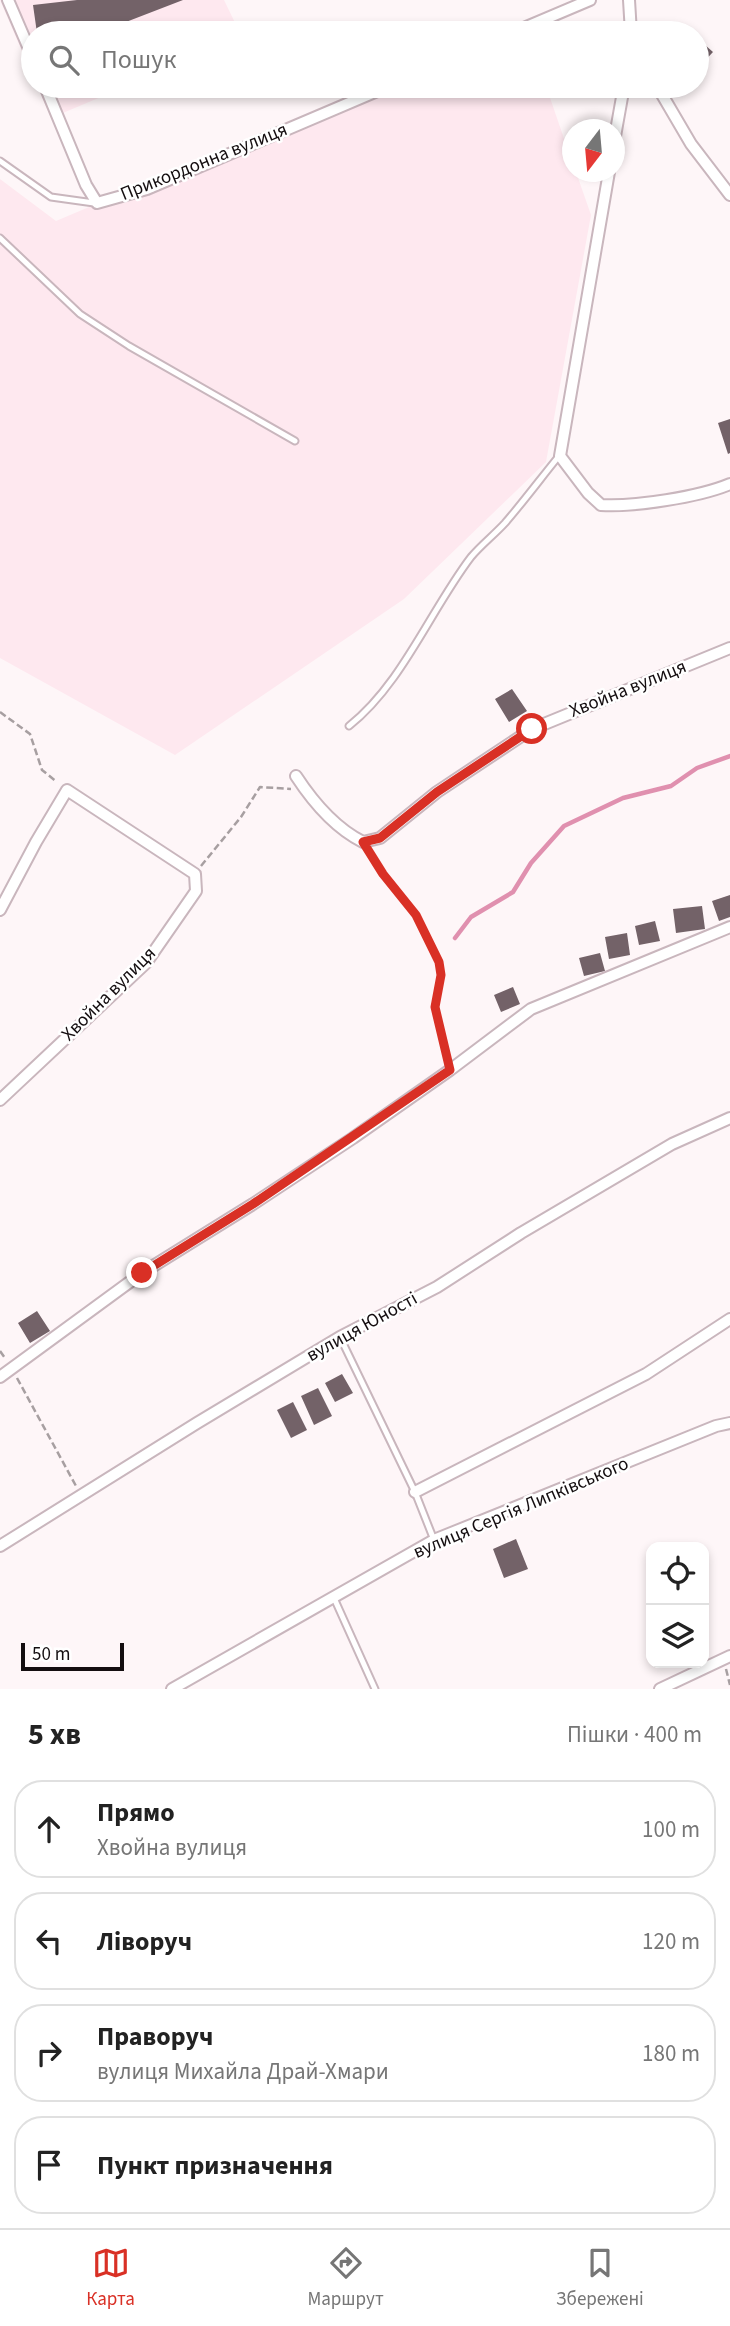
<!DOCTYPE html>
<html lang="uk">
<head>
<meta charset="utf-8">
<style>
	body { margin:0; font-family:"Source Sans 3",sans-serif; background:#f2f2f2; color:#222 }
	.controls { position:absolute; right:21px; bottom:21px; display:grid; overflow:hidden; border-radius:14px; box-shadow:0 4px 10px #0003 }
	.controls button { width:63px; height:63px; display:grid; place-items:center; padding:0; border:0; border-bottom:2px solid #e0e0e0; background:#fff; color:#222; font:35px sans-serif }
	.compass { position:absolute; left:562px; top:119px; width:63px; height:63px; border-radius:50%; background:#fff; box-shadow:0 4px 10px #0003; rotate:196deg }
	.scale { position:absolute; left:21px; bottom:18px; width:103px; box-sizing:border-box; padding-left:7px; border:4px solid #140e10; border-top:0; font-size:19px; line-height:24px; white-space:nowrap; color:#140e10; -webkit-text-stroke:5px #fff; paint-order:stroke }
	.stop { position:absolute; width:21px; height:21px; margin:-16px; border:5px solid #d93025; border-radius:50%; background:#fff }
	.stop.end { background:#d93025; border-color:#fff; box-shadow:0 2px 7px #0008 }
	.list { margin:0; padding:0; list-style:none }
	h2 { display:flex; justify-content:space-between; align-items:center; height:91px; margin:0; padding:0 28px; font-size:30px }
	h2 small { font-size:23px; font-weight:400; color:#767676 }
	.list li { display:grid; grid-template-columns:46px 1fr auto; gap:21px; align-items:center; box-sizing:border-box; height:98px; margin:0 14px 14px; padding:0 14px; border:2px solid #e0e0e0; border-radius:28px }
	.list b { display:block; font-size:26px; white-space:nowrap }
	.list p { margin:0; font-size:23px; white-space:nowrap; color:#767676 }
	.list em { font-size:23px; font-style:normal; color:#767676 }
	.icon { flex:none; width:38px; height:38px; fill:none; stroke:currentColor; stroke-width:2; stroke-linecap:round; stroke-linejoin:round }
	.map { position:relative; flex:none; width:730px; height:1689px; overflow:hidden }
	.search { position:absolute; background:#fff; box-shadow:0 4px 10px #0003; left:21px; right:21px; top:21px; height:77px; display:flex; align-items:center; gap:18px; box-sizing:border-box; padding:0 24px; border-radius:38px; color:#767676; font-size:26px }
	.sheet { height:539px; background:#fff }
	nav { display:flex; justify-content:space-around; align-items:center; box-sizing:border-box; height:98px; border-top:2px solid #e0e0e0; background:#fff; font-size:19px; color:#767676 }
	nav a { display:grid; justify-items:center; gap:4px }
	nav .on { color:#d93025 }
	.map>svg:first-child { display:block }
	.built { fill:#fee8ef }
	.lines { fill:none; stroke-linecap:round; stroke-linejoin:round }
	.stream { stroke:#e090af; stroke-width:4.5 }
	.building { fill:#736268 }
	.service-casing { stroke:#c9b6bd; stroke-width:9 }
	.minor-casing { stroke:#c9b6bd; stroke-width:14 }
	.path { stroke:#a79fa1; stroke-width:2.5; stroke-dasharray:7 3.5; stroke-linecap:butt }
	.service { stroke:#fff; stroke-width:5 }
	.minor { stroke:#fff; stroke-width:10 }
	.route { stroke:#d93025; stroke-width:9 }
	.labels { text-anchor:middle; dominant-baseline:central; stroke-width:5; stroke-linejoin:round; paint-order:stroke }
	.street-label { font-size:19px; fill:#140e10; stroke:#fff }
</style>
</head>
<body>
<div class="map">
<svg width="730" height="1689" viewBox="0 0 730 1689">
	<rect width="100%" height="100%" fill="#fef6f8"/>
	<path class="built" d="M0 0H224L240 33H33V77Z
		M37 86H127L51 118Z
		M375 86H546L572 162V172H576L591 215 546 462 404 599 175 755 0 658V179L56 221Z"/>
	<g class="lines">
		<path class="stream" d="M455 938 471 917 513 892 531 863 564 826 623 798 671 786 697 768 730 756"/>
	</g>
	<path class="building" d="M77 0H183L113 27 37 33 33 5Z
		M697 38 713 52 697 69Z
		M730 419V453L728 454 718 423Z
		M512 689 527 711 509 722 495 699Z
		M730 895V917L719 921 712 901Z
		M702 906 705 929 676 933 673 909Z
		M655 921 660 941 639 945 635 926Z
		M627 933 630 955 609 959 605 937Z
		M600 953 605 971 584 976 579 958Z
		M513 987 520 1004 501 1012 494 995Z
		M37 1311 50 1331 30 1343 18 1323Z
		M342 1374 353 1393 335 1402 325 1383Z
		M318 1388 332 1416 314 1425 301 1396Z
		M293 1402 307 1430 291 1438 277 1410Z
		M516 1539 528 1569 504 1578 493 1549Z"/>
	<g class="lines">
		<defs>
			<path id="service" d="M0 161 51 197 94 203
				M0 238 80 314 129 346 295 441
				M349 726C402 684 430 611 471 557 481 545 494 535 505 523 524 501 541 478 559 456
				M340 1337 415 1492 434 1540
				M334 1598 375 1689"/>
			<path id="minor" d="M8 0 33 58
				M629 0 631 33
				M512 33 590 0
				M45 86 86 185 97 203 147 189 389 86
				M657 86 691 144 730 195
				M614 142 624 86
				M609 172 560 456 588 493 601 505C634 507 699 497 730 484
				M296 776C313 802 335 828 363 842L380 838 437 792 532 729 730 648
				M0 910 36 842 67 790 195 874 196 891 146 963 0 1100
				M0 1377 142 1273 253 1204 353 1138 450 1070 531 1009 730 927
				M415 1492 646 1374 730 1319
				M0 1546 197 1423 340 1337 437 1287 521 1233 672 1144 730 1118
				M172 1689 434 1540 716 1426 730 1423
				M660 1689 730 1656"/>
		</defs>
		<use href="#service" class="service-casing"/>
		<use href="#minor" class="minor-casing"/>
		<path class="path" d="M0 712 30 734 42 770 57 782
			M370 854 416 915 439 962 441 975 435 1007 447 1056
			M201 866 241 817 260 787 291 789
			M0 1351 5 1358
			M17 1378 76 1486
			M726 1669 730 1685"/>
		<use href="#service" class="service"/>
		<use href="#minor" class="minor"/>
	</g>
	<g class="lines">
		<path class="route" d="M142 1273 253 1204 450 1070 435 1007 441 975 439 962 416 915 383 874 363 842 380 838 437 792 532 729"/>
	</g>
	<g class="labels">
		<g class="street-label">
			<text transform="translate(204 162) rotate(-22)">Прикордонна вулиця</text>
			<text transform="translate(628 689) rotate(-22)">Хвойна вулиця</text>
			<text transform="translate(109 994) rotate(-45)">Хвойна вулиця</text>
			<text transform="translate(362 1327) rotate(-29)">вулиця Юності</text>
			<text transform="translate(521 1508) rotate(-23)">вулиця Сергія Липківського</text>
		</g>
	</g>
</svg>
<div class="controls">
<button><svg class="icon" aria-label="locate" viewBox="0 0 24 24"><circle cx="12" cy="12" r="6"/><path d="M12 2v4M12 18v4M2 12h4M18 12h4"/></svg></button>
<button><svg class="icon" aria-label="layers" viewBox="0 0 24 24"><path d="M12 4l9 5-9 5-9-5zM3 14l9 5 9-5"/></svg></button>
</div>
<svg class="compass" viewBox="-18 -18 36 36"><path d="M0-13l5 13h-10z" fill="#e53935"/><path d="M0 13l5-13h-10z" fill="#767676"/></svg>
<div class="scale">50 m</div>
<div class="stop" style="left:532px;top:729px"></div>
<div class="stop end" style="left:142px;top:1273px"></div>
<div class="search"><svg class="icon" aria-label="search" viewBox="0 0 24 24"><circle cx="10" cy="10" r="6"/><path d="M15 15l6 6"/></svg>Пошук</div>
</div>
<section class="sheet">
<h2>5 хв<small>Пішки · 400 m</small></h2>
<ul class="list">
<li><svg class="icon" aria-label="ahead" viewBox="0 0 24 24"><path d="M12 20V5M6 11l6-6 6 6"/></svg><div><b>Прямо</b><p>Хвойна вулиця</p></div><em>100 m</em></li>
<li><svg class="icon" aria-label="left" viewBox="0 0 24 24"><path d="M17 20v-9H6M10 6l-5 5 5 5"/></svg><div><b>Ліворуч</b></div><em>120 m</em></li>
<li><svg class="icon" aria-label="right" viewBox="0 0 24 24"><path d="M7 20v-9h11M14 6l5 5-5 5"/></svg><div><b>Праворуч</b><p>вулиця Михайла Драй-Хмари</p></div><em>180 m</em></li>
<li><svg class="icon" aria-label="arrive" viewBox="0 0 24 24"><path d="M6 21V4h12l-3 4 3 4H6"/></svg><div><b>Пункт призначення</b></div></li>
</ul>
</section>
<nav>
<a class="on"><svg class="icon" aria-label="map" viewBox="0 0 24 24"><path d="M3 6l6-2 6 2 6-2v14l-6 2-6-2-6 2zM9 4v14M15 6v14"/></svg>Карта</a>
<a><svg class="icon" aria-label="directions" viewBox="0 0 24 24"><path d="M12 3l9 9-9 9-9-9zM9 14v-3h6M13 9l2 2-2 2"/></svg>Маршрут</a>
<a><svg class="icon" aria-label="saved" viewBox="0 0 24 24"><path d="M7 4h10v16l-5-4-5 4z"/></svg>Збережені</a>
</nav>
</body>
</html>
